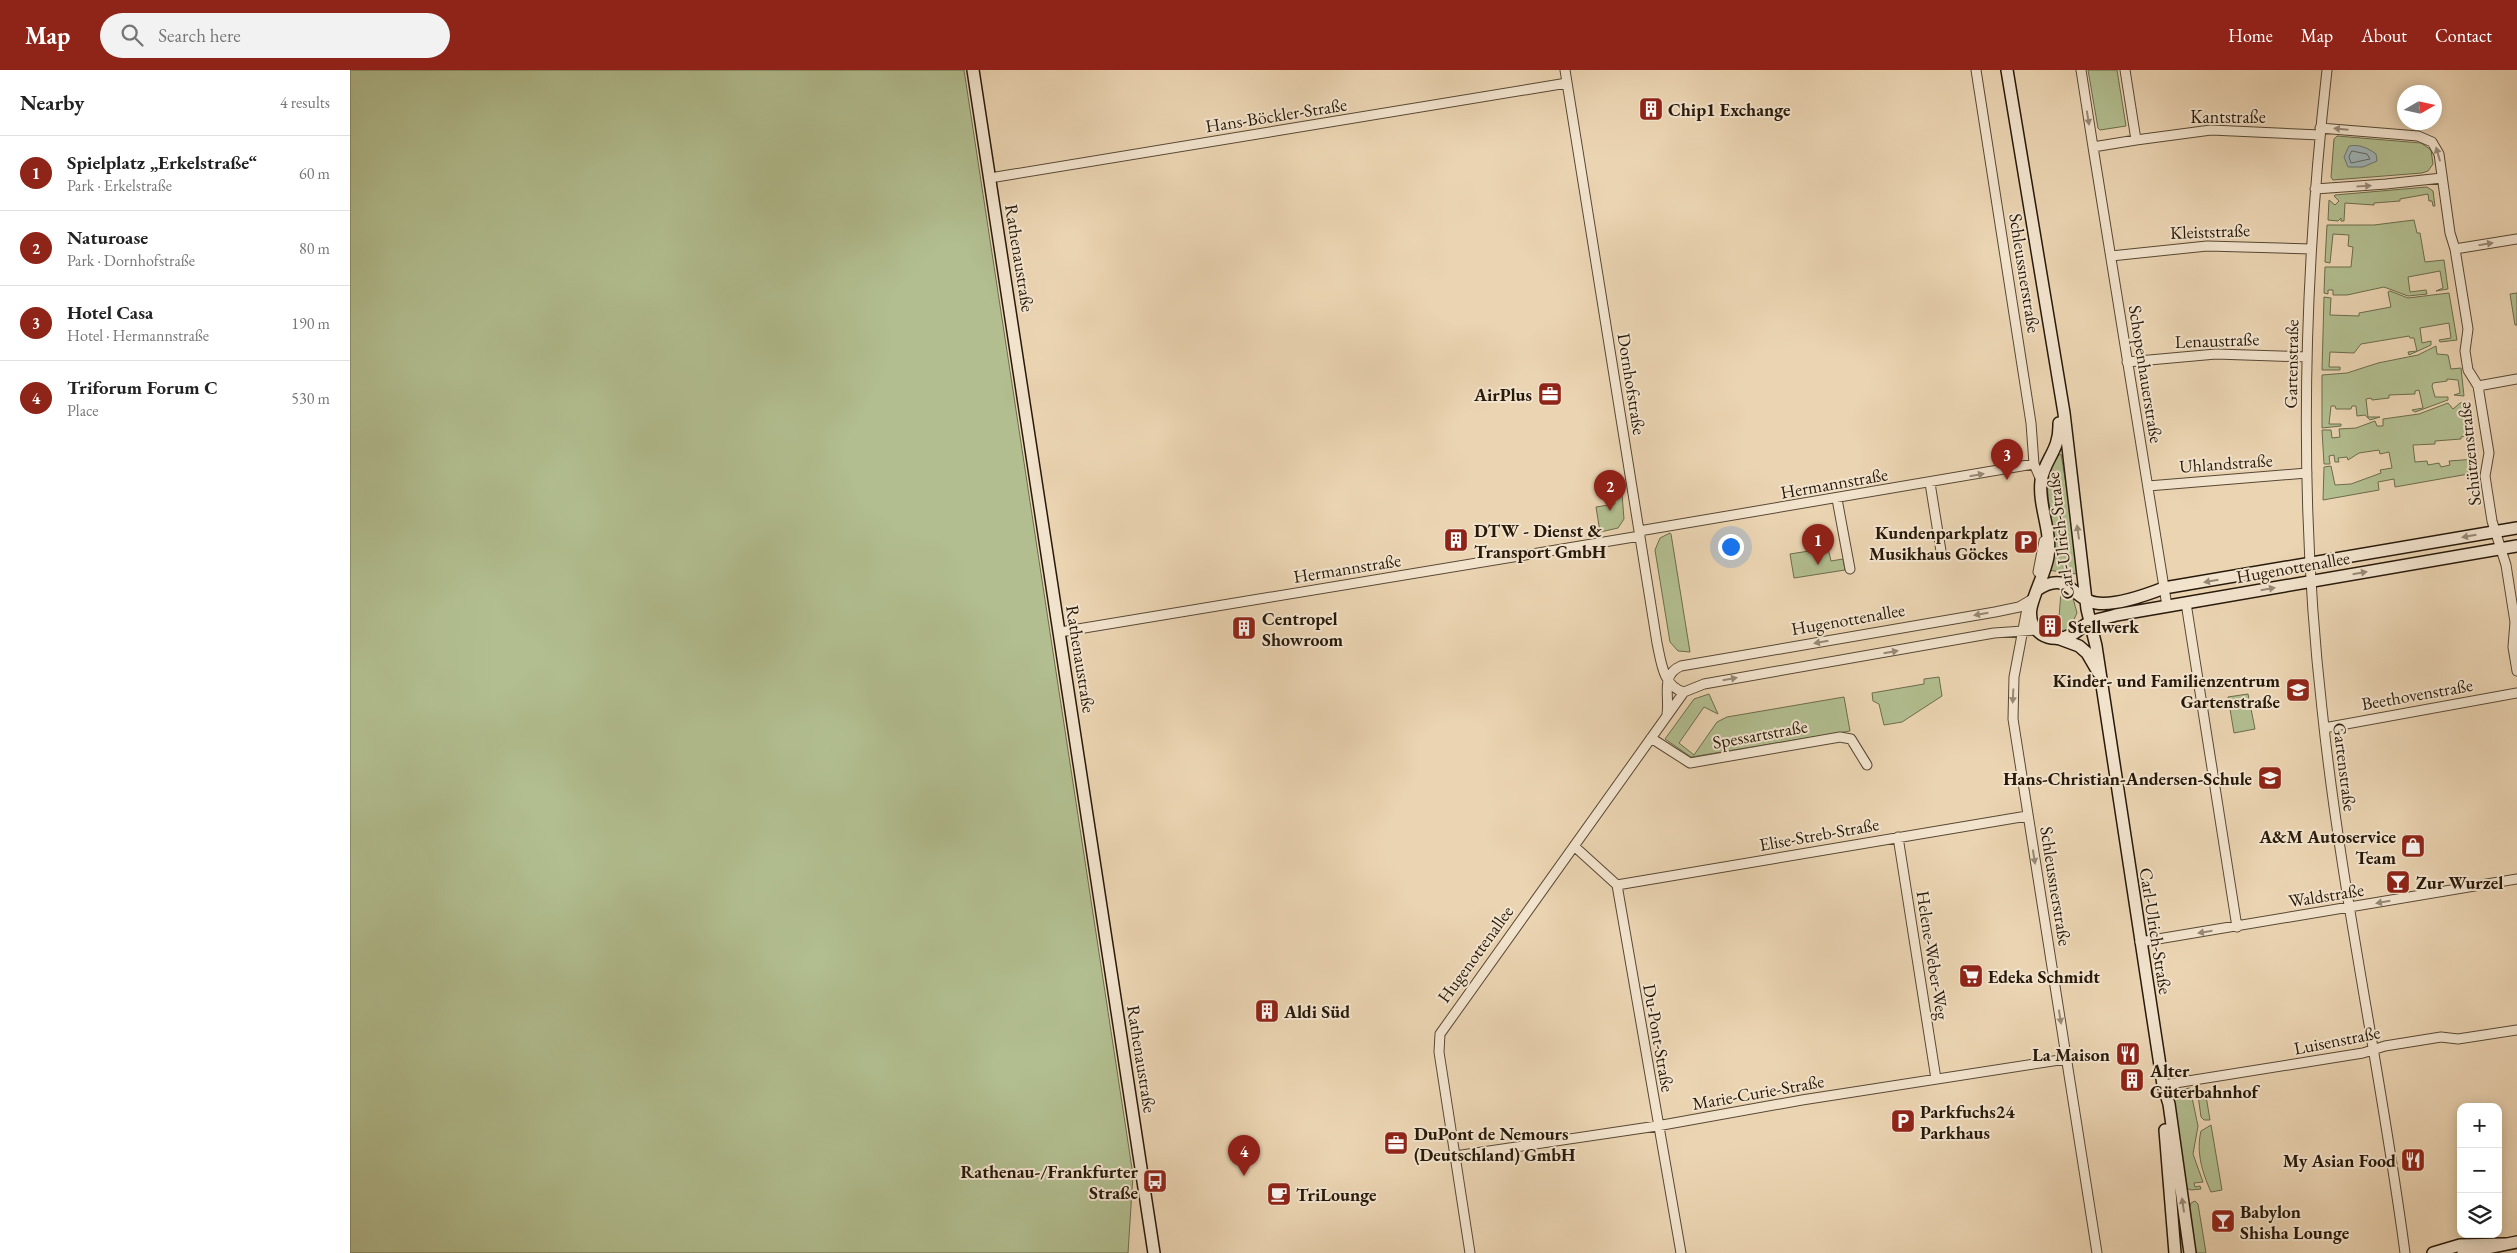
<!DOCTYPE html>
<html lang="en">
<head>
<meta charset="utf-8">
<style>
	body { margin:0; font-family:"EB Garamond",serif; background:#f2f2f2; color:#222 }
	.controls { position:absolute; right:15px; bottom:15px; display:grid; overflow:hidden; border-radius:10px; box-shadow:0 2px 12px #0003 }
	.controls button { width:45px; height:45px; display:grid; place-items:center; padding:0; border:0; border-bottom:1px solid #e0e0e0; background:#fff; color:#222; font:25px sans-serif }
	.compass { position:absolute; left:2047px; top:15px; width:45px; height:45px; border-radius:50%; background:#fff; box-shadow:0 2px 12px #0003; rotate:81deg }
	.you { position:absolute; left:1380px; top:476px; width:18px; height:18px; margin:-12px; border:4px solid #fff; border-radius:50%; background:#1a73e8; box-shadow:0 0 0 8px #1a73e833 }
	.badge { display:grid; place-items:center; width:32px; height:32px; border-radius:50%; background:#8f2418; color:#fff; font-size:16px; font-weight:700 }
	.pin { position:absolute; translate:-50% -41px; filter:drop-shadow(0 1px 2px #0008) }
	.pin::after { content:''; position:absolute; top:26px; width:18px; height:15px; background:inherit; clip-path:polygon(0 0,100% 0,50% 100%) }
	.list { margin:0; padding:0; list-style:none }
	h2 { display:flex; justify-content:space-between; align-items:center; height:65px; margin:0; padding:0 20px; font-size:21px }
	h2 small { font-size:16px; font-weight:400; color:#767676 }
	.list li { display:grid; grid-template-columns:32px 1fr auto; gap:15px; align-items:center; box-sizing:border-box; height:75px; padding:0 20px; border-top:1px solid #e0e0e0 }
	.list b { display:block; font-size:19px; white-space:nowrap }
	.list p { margin:0; font-size:16px; white-space:nowrap; color:#767676 }
	.list em { font-size:16px; font-style:normal; color:#767676 }
	.icon { flex:none; width:28px; height:28px; fill:none; stroke:currentColor; stroke-width:2; stroke-linecap:round; stroke-linejoin:round }
	.map { position:relative; flex:none; width:2167px; height:1183px; overflow:hidden }
	header { display:flex; align-items:center; gap:30px; box-sizing:border-box; height:70px; padding:0 25px; background:#8f2418; color:#fff }
	header strong { font-size:24px }
	nav { display:flex; gap:28px; margin-inline-start:auto; font-size:18px }
	.search { width:350px; height:45px; background:#f2f2f2; display:flex; align-items:center; gap:12px; box-sizing:border-box; padding:0 18px; border-radius:28px; color:#767676; font-size:19px }
	main { display:flex }
	aside { flex:1; background:#fff }
	.map>svg:first-child { display:block }
	.green { fill:#b2be90; stroke:#6c6c4d }
	.water { fill:#9eb5b9; stroke:#6e7773 }
	.lines { fill:none; stroke-linecap:round; stroke-linejoin:round }
	.shore { stroke:#626762; stroke-width:1 }
	.street-casing { stroke:#584834; stroke-width:11 }
	.secondary-casing { stroke:#27190a; stroke-width:14 }
	.street { stroke:#f2e3cd; stroke-width:9 }
	.secondary { stroke:#f2e3cd; stroke-width:11 }
	.oneway { fill:#978875 }
	.labels { text-anchor:middle; dominant-baseline:central; stroke-width:4; stroke-linejoin:round; paint-order:stroke }
	.poi-label { font-size:18px; font-weight:bold; fill:#27190a; stroke:#f2e3cd; text-anchor:start }
	.street-label { font-size:18px; fill:#27190a; stroke:#f2e3cd }
</style>
</head>
<body>
<header>
<strong>Map</strong>
<div class="search"><svg class="icon" aria-label="search" viewBox="0 0 24 24"><circle cx="10" cy="10" r="6"/><path d="M15 15l6 6"/></svg>Search here</div>
<nav><a>Home</a><a>Map</a><a>About</a><a>Contact</a></nav>
</header>
<main>
<aside>
<h2>Nearby<small>4 results</small></h2>
<ul class="list">
<li><span class="badge">1</span><div><b>Spielplatz „Erkelstraße“</b><p>Park · Erkelstraße</p></div><em>60 m</em></li>
<li><span class="badge">2</span><div><b>Naturoase</b><p>Park · Dornhofstraße</p></div><em>80 m</em></li>
<li><span class="badge">3</span><div><b>Hotel Casa</b><p>Hotel · Hermannstraße</p></div><em>190 m</em></li>
<li><span class="badge">4</span><div><b>Triforum Forum C</b><p>Place</p></div><em>530 m</em></li>
</ul>
</aside>
<div class="map">
<svg width="2167" height="1183" viewBox="0 0 2167 1183">
	<rect width="100%" height="100%" fill="#ebd4b2"/>
	<filter id="stains"><feTurbulence type="fractalNoise" baseFrequency=".004" numOctaves="4"/><feColorMatrix values="0 0 0 0 .2 0 0 0 0 .09 0 0 0 0 .02 0 0 0 .5 -.17"/></filter>
	<radialGradient id="worn" r=".72"><stop offset=".6" stop-color="#630" stop-opacity="0"/><stop offset="1" stop-color="#630" stop-opacity=".3"/></radialGradient>
	<path class="green" d="M0 0H614L783 1105 778 1183H0Z
		M1738 0H1767L1776 56 1750 60 1748 58Z
		M1987 66 2071 73 2081 80 2083 94 2078 101 2072 103 1983 110 1981 107 1984 69Z
		M2077 117 2083 121 2085 136H2083L2082 131H2079L2078 124 2050 129V131L2024 133V135L1995 133 1994 151H1991V148L1988 151 1978 150 1979 130 1985 135 1989 131 1984 126 1985 125Z
		M2064 150 2067 163H2070L2075 192 2094 190 2098 219 2086 221 2093 218 2090 201 2058 207 2060 222 2076 220 2077 224 2058 226 2034 217 1997 225H1983V220H1978V224L1974 223 1975 197H2001L2003 177 1998 176 1999 165 1983 164 1980 193 1975 192 1977 155H2024Z
		M2040 221 2058 228 2099 223 2107 270 2090 272 2089 270 2101 268 2099 253 2070 258 2072 273 2081 271V275L2059 285 2058 282 2067 281 2064 268H2060L2059 266 2011 274 2004 283 1980 282 1979 297H1990V300H1972L1974 227 1981 228 1980 245 2009 246V243L2041 237 2038 222Z
		M2167 223V255H2165L2160 224Z
		M2086 276 2087 284 2098 285 2101 299 2111 298 2114 326 2104 325 2110 323 2108 310 2097 309V311L2083 313 2082 316 2085 327H2098V330L2065 342 2062 340 2073 338 2069 320 2065 321V324L2039 325V328L2022 330 2021 328 2016 329 2018 347H2030L2020 350 2015 345 2007 346 2006 336H2002L2001 339H1986L1985 336H1981L1979 354H1991V356L1972 358V305L1997 303 2028 293 2068 285Z
		M2116 332 2124 379H2120L2116 366 2111 367V369L2085 371V374L2063 375 2065 392 2077 391 2078 395 2089 393 2091 397 2100 395 2099 391 2126 389 2127 400 2124 403 2045 417 2044 409 2028 412 2029 420 1973 430 1974 397 1981 396 1985 415 2001 414 2031 403 2030 400 2042 398 2039 382 2030 384 2029 380 2009 383 1998 390 1997 387 1988 388 1989 392H1985L1984 385 1979 386 1980 394H1974L1972 360H1981L1982 368 1990 367 1989 359 2006 358 2025 351 2027 356H2033V349L2069 344 2098 333 2103 339 2110 333Z
		M1711 384 1725 468 1727 504 1697 500C1699 485 1703 469 1702 454 1700 436 1689 394 1711 384Z
		M1272 424 1274 449 1268 458 1250 462 1246 437 1265 434 1264 425Z
		M1320 463 1321 464 1340 582 1328 581 1320 572 1305 480 1310 468Z
		M1478 478 1481 491 1493 489 1495 500 1444 508 1440 484Z
		M1711 520 1723 528 1727 543 1720 558 1708 563Z
		M1589 607 1592 626 1552 652 1534 655 1529 634 1523 631 1522 623 1574 614V609Z
		M1359 624 1368 644 1354 637 1329 673 1344 685 1367 652 1377 647 1494 627 1500 661 1341 687 1315 669 1344 629Z
		M1898 624 1905 659 1884 663 1878 627Z
		M1840 1018 1848 1056 1843 1084 1853 1112 1844 1113 1845 1117 1850 1116 1851 1119 1841 1120 1836 1118 1823 1030 1828 1020Z
		M1855 1020 1860 1050H1854L1851 1047 1848 1025 1851 1021Z
		M1861 1055 1872 1120 1861 1122C1852 1102 1846 1082 1851 1061Z
		M1845 1131 1848 1134 1856 1183H1846L1839 1139 1841 1133Z"/>
	<path class="water" d="M1999 76C2009 74 2018 78 2026 84L2027 91 2013 97H1998L1994 87Z"/>
	<g class="lines">
		<path class="shore" d="M2002 81 2017 84 2020 89 2001 93 1999 87Z"/>
		<defs>
			<path id="street" d="M1215 0 1307 573C1311 591 1313 617 1334 622
				M1626 0 1681 353 1684 394 1691 410
				M1731 0 1743 77 1786 70 1775 0
				M1977 0C1953 212 1948 427 1972 639 1991 821 2031 1001 2055 1183
				M1970 58 2068 66 2082 72 2089 84 2100 163 2105 179 2118 259 2115 281 2118 300 2128 316 2139 383 2135 406 2142 451 2156 495 2165 552 2163 577 2167 601
				M1786 70 1861 60 1970 65
				M1743 77 1817 536
				M640 108 1217 13
				M1965 119 2036 114 2092 108
				M2105 179 2167 169
				M1761 186 1857 176 1961 179
				M1777 292 1866 284 1957 287
				M2128 316 2167 309
				M1580 413 1591 481
				M1798 416 1957 403
				M1487 429 1500 499
				M1289 461 1684 394
				M1688 502 1694 471
				M1678 533 1664 607 1663 649 1747 1183
				M1836 533 1887 857
				M710 562 1290 466
				M1317 644C1320 626 1310 605 1331 596L1645 542 1669 537 1681 530
				M1974 658 2167 623
				M1301 668 1340 693 1490 667 1501 669 1517 695
				M1548 767 1586 1009
				M1224 776 1267 815 1331 1183
				M1267 815 1677 746
				M1790 872 2167 809
				M1813 1015 2013 983 2035 976 2091 967 2108 969 2167 960
				M1105 1086 1307 1056 1452 1030 1716 989
				M1120 1183 1089 982 1090 964 1334 622 1354 614 1644 563 1686 560"/>
			<path id="secondary" d="M623 0 804 1183
				M1657 0 1714 343 1737 539 1746 576 1813 1015 1819 1034 1840 1183
				M1709 353C1710 381 1695 388 1691 411 1688 436 1702 461 1698 487 1695 504 1685 520 1681 538 1677 562 1700 575 1721 565 1728 562 1733 555 1740 552 1748 549 1757 548 1766 545L2167 476
				M1687 520C1719 499 1721 529 1746 533 1765 536 1796 525 1814 518L2167 458
				M1710 569 1729 576 1737 583 1748 602
				M1815 1060 1825 1183
				M2083 1183 2110 1175 2155 1174
				M2113 1183 2167 1172"/>
		</defs>
		<use href="#street" class="street-casing"/>
		<use href="#secondary" class="secondary-casing"/>
		<use href="#street" class="street"/>
		<use href="#secondary" class="secondary"/>
	</g>
	<defs><path id="oneway-solid" d="M-6-.8H1V-3.2L6.5 0L1 3.2V.8H-6Z" transform="scale(1.25)"/></defs>
	<g class="oneway">
		<use href="#oneway-solid" transform="translate(1738 48) rotate(81)"/>
		<use href="#oneway-solid" transform="translate(1991 59) rotate(-175)"/>
		<use href="#oneway-solid" transform="translate(2088 84) rotate(-106)"/>
		<use href="#oneway-solid" transform="translate(2014 116) rotate(-4)"/>
		<use href="#oneway-solid" transform="translate(2136 174) rotate(-9)"/>
		<use href="#oneway-solid" transform="translate(1627 405) rotate(-10)"/>
		<use href="#oneway-solid" transform="translate(1728 462) rotate(-98)"/>
		<use href="#oneway-solid" transform="translate(2119 466) rotate(170)"/>
		<use href="#oneway-solid" transform="translate(2010 503) rotate(-10)"/>
		<use href="#oneway-solid" transform="translate(1861 511) rotate(170)"/>
		<use href="#oneway-solid" transform="translate(1918 519) rotate(-10)"/>
		<use href="#oneway-solid" transform="translate(1631 544) rotate(170)"/>
		<use href="#oneway-solid" transform="translate(1471 572) rotate(170)"/>
		<use href="#oneway-solid" transform="translate(1541 582) rotate(-10)"/>
		<use href="#oneway-solid" transform="translate(1380 609) rotate(-10)"/>
		<use href="#oneway-solid" transform="translate(1663 626) rotate(93)"/>
		<use href="#oneway-solid" transform="translate(1684 787) rotate(81)"/>
		<use href="#oneway-solid" transform="translate(2033 832) rotate(170)"/>
		<use href="#oneway-solid" transform="translate(1855 862) rotate(171)"/>
		<use href="#oneway-solid" transform="translate(1710 947) rotate(81)"/>
		<use href="#oneway-solid" transform="translate(1833 1135) rotate(-98)"/>
	</g>
	<defs>
		<symbol id="building-square" viewBox="-11 -11 22 22"><rect x="-9" y="-9" width="18" height="18" rx="4" fill="#8f2418" stroke="#f2e3cd"/><path d="M-4-6H4V6H1V3H-1V6H-4ZM-2.5-4.3h1.7v1.8h-1.7ZM.8-4.3h1.7v1.8H.8ZM-2.5-1h1.7V.8h-1.7ZM.8-1h1.7V.8H.8Z" fill="#fff"/></symbol>
		<symbol id="office-square" viewBox="-11 -11 22 22"><rect x="-9" y="-9" width="18" height="18" rx="4" fill="#8f2418" stroke="#f2e3cd"/><path d="M-6-3h4V-5.5h4V-3h4V5H-6ZM-1-4.5V-3h2v-1.5ZM-6 0V1H6V0Z" fill="#fff"/></symbol>
		<symbol id="parking-square" viewBox="-11 -11 22 22"><rect x="-9" y="-9" width="18" height="18" rx="4" fill="#8f2418" stroke="#f2e3cd"/><path d="M-3.5-5.5H1a3.5 3.5 0 0 1 0 7H-1V5.5H-3.5ZM-1-3.4V-.6H.8a1.4 1.4 0 0 0 0-2.8Z" fill="#fff"/></symbol>
		<symbol id="school-square" viewBox="-11 -11 22 22"><rect x="-9" y="-9" width="18" height="18" rx="4" fill="#8f2418" stroke="#f2e3cd"/><path d="M0-5L7-2L0 1L-7-2ZM-4 1L0 2.5L4 1V4Q0 6-4 4Z" fill="#fff"/></symbol>
		<symbol id="shop-square" viewBox="-11 -11 22 22"><rect x="-9" y="-9" width="18" height="18" rx="4" fill="#8f2418" stroke="#f2e3cd"/><path d="M-5-2.5h2.3a2.7 3.5 0 0 1 5.4 0H5L5.5 6h-11ZM-1.5-2.5h3a1.5 2.3 0 0 0-3 0Z" fill="#fff"/></symbol>
		<symbol id="bar-square" viewBox="-11 -11 22 22"><rect x="-9" y="-9" width="18" height="18" rx="4" fill="#8f2418" stroke="#f2e3cd"/><path d="M-6-5H6L.8 .8V4.5H3.5V6h-7V4.5H-.8V.8Z" fill="#fff"/></symbol>
		<symbol id="supermarket-square" viewBox="-11 -11 22 22"><rect x="-9" y="-9" width="18" height="18" rx="4" fill="#8f2418" stroke="#f2e3cd"/><path d="M-6-5.5h2.5l.6 2H6L4.5 2H-2.5L-4.4-4H-6ZM-1.5 3.2a1.3 1.3 0 1 0 .1 0ZM3 3.2a1.3 1.3 0 1 0 .1 0Z" fill="#fff"/></symbol>
		<symbol id="restaurant-square" viewBox="-11 -11 22 22"><rect x="-9" y="-9" width="18" height="18" rx="4" fill="#8f2418" stroke="#f2e3cd"/><path d="M-5-6h1v4h1v-4h1v4h1v-4h1v5L-1.5 .5V6h-2V.5L-5-1ZM5-6V6H3V1.5H1.5Q1.5-4 5-6Z" fill="#fff"/></symbol>
		<symbol id="bus-square" viewBox="-11 -11 22 22"><rect x="-9" y="-9" width="18" height="18" rx="4" fill="#8f2418" stroke="#f2e3cd"/><path d="M-5-6H5V4H4V6H2V4H-2V6H-4V4H-5ZM-3.5-4V0h7V-4ZM-3.5 1.2v1.5H-2V1.2ZM2 1.2v1.5H3.5V1.2Z" fill="#fff"/></symbol>
		<symbol id="cafe-square" viewBox="-11 -11 22 22"><rect x="-9" y="-9" width="18" height="18" rx="4" fill="#8f2418" stroke="#f2e3cd"/><path d="M-5.5-4.5H6V0H3Q3 3.5 0 3.5H-2.5Q-5.5 3.5-5.5 0ZM3-3.2v2h1.7v-2ZM-6 4.5H4V6H-6Z" fill="#fff"/></symbol>
	</defs>
	<g fill-rule="evenodd">
		<use href="#building-square" x="1287" y="25" width="28" height="28"/>
		<use href="#office-square" x="1186" y="310" width="28" height="28"/>
		<use href="#building-square" x="1092" y="456" width="28" height="28"/>
		<use href="#parking-square" x="1662" y="458" width="28" height="28"/>
		<use href="#building-square" x="1686" y="542" width="28" height="28"/>
		<use href="#building-square" x="880" y="544" width="28" height="28"/>
		<use href="#school-square" x="1934" y="606" width="28" height="28"/>
		<use href="#school-square" x="1906" y="694" width="28" height="28"/>
		<use href="#shop-square" x="2049" y="762" width="28" height="28"/>
		<use href="#bar-square" x="2034" y="798" width="28" height="28"/>
		<use href="#supermarket-square" x="1607" y="892" width="28" height="28"/>
		<use href="#building-square" x="903" y="927" width="28" height="28"/>
		<use href="#restaurant-square" x="1764" y="970" width="28" height="28"/>
		<use href="#building-square" x="1768" y="996" width="28" height="28"/>
		<use href="#parking-square" x="1539" y="1037" width="28" height="28"/>
		<use href="#office-square" x="1032" y="1059" width="28" height="28"/>
		<use href="#restaurant-square" x="2049" y="1076" width="28" height="28"/>
		<use href="#bus-square" x="791" y="1097" width="28" height="28"/>
		<use href="#cafe-square" x="915" y="1110" width="28" height="28"/>
		<use href="#bar-square" x="1859" y="1137" width="28" height="28"/>
	</g>
	<g class="labels">
		<g class="poi-label">
			<text x="1318" y="39">Chip1 Exchange</text>
			<text x="1182" y="324" text-anchor="end">AirPlus</text>
			<text x="1124" y="460">DTW - Dienst &amp;<tspan x="1124" dy="21">Transport GmbH</tspan></text>
			<text x="1658" y="462" text-anchor="end">Kundenparkplatz<tspan x="1658" dy="21">Musikhaus Göckes</tspan></text>
			<text x="912" y="548">Centropel<tspan x="912" dy="21">Showroom</tspan></text>
			<text x="1718" y="556">Stellwerk</text>
			<text x="1930" y="610" text-anchor="end">Kinder- und Familienzentrum<tspan x="1930" dy="21">Gartenstraße</tspan></text>
			<text x="1902" y="708" text-anchor="end">Hans-Christian-Andersen-Schule</text>
			<text x="2046" y="766" text-anchor="end">A&amp;M Autoservice<tspan x="2046" dy="21">Team</tspan></text>
			<text x="2066" y="812">Zur Wurzel</text>
			<text x="1638" y="906">Edeka Schmidt</text>
			<text x="934" y="941">Aldi Süd</text>
			<text x="1760" y="984" text-anchor="end">La Maison</text>
			<text x="1800" y="1000">Alter<tspan x="1800" dy="21">Güterbahnhof</tspan></text>
			<text x="1570" y="1041">Parkfuchs24<tspan x="1570" dy="21">Parkhaus</tspan></text>
			<text x="1064" y="1063">DuPont de Nemours<tspan x="1064" dy="21">(Deutschland) GmbH</tspan></text>
			<text x="2046" y="1090" text-anchor="end">My Asian Food</text>
			<text x="788" y="1101" text-anchor="end">Rathenau-/Frankfurter<tspan x="788" dy="21">Straße</tspan></text>
			<text x="946" y="1124">TriLounge</text>
			<text x="1890" y="1141">Babylon<tspan x="1890" dy="21">Shisha Lounge</tspan></text>
		</g>
		<g class="street-label">
			<text transform="translate(926 45) rotate(-9)">Hans-Böckler-Straße</text>
			<text x="1878" y="46">Kantstraße</text>
			<text transform="translate(1860 161) rotate(-2)">Kleiststraße</text>
			<text transform="translate(670 188) rotate(81)">Rathenaustraße</text>
			<text transform="translate(1675 203) rotate(81)">Schleussnerstraße</text>
			<text transform="translate(1867 270) rotate(-2)">Lenaustraße</text>
			<text transform="translate(1941 294) rotate(-89)">Gartenstraße</text>
			<text transform="translate(1796 304) rotate(81)">Schopenhauerstraße</text>
			<text transform="translate(1282 314) rotate(81)">Dornhofstraße</text>
			<text transform="translate(2119 384) rotate(-96)">Schützenstraße</text>
			<text transform="translate(1876 393) rotate(-4)">Uhlandstraße</text>
			<text transform="translate(1484 413) rotate(-10)">Hermannstraße</text>
			<text transform="translate(1710 466) rotate(-97)">Carl-Ulrich-Straße</text>
			<text transform="translate(1943 497) rotate(-10)">Hugenottenallee</text>
			<text transform="translate(997 498) rotate(-9)">Hermannstraße</text>
			<text transform="translate(1498 549) rotate(-10)">Hugenottenallee</text>
			<text transform="translate(731 589) rotate(81)">Rathenaustraße</text>
			<text transform="translate(2067 624) rotate(-10)">Beethovenstraße</text>
			<text transform="translate(1410 664) rotate(-10)">Spessartstraße</text>
			<text transform="translate(1995 697) rotate(83)">Gartenstraße</text>
			<text transform="translate(1469 764) rotate(-10)">Elise-Streb-Straße</text>
			<text transform="translate(1706 816) rotate(81)">Schleussnerstraße</text>
			<text transform="translate(1976 825) rotate(-9)">Waldstraße</text>
			<text transform="translate(1806 861) rotate(81)">Carl-Ulrich-Straße</text>
			<text transform="translate(1125 884) rotate(-54)">Hugenottenallee</text>
			<text transform="translate(1583 885) rotate(81)">Helene-Weber-Weg</text>
			<text transform="translate(1309 968) rotate(80)">Du-Pont-Straße</text>
			<text transform="translate(1987 970) rotate(-11)">Luisenstraße</text>
			<text transform="translate(792 989) rotate(81)">Rathenaustraße</text>
			<text transform="translate(1408 1022) rotate(-10)">Marie-Curie-Straße</text>
		</g>
	</g>
	<rect width="100%" height="100%" filter="url(#stains)"/>
	<rect width="100%" height="100%" fill="url(#worn)"/>
</svg>
<div class="controls">
<button>+</button>
<button>−</button>
<button><svg class="icon" aria-label="layers" viewBox="0 0 24 24"><path d="M12 4l9 5-9 5-9-5zM3 14l9 5 9-5"/></svg></button>
</div>
<svg class="compass" viewBox="-18 -18 36 36"><path d="M0-13l5 13h-10z" fill="#e53935"/><path d="M0 13l5-13h-10z" fill="#767676"/></svg>
<div class="you"></div>
<div class="pin badge" style="left:1468px;top:495px">1</div>
<div class="pin badge" style="left:1260px;top:441px">2</div>
<div class="pin badge" style="left:1657px;top:410px">3</div>
<div class="pin badge" style="left:894px;top:1106px">4</div>
</div>
</main>
</body>
</html>
